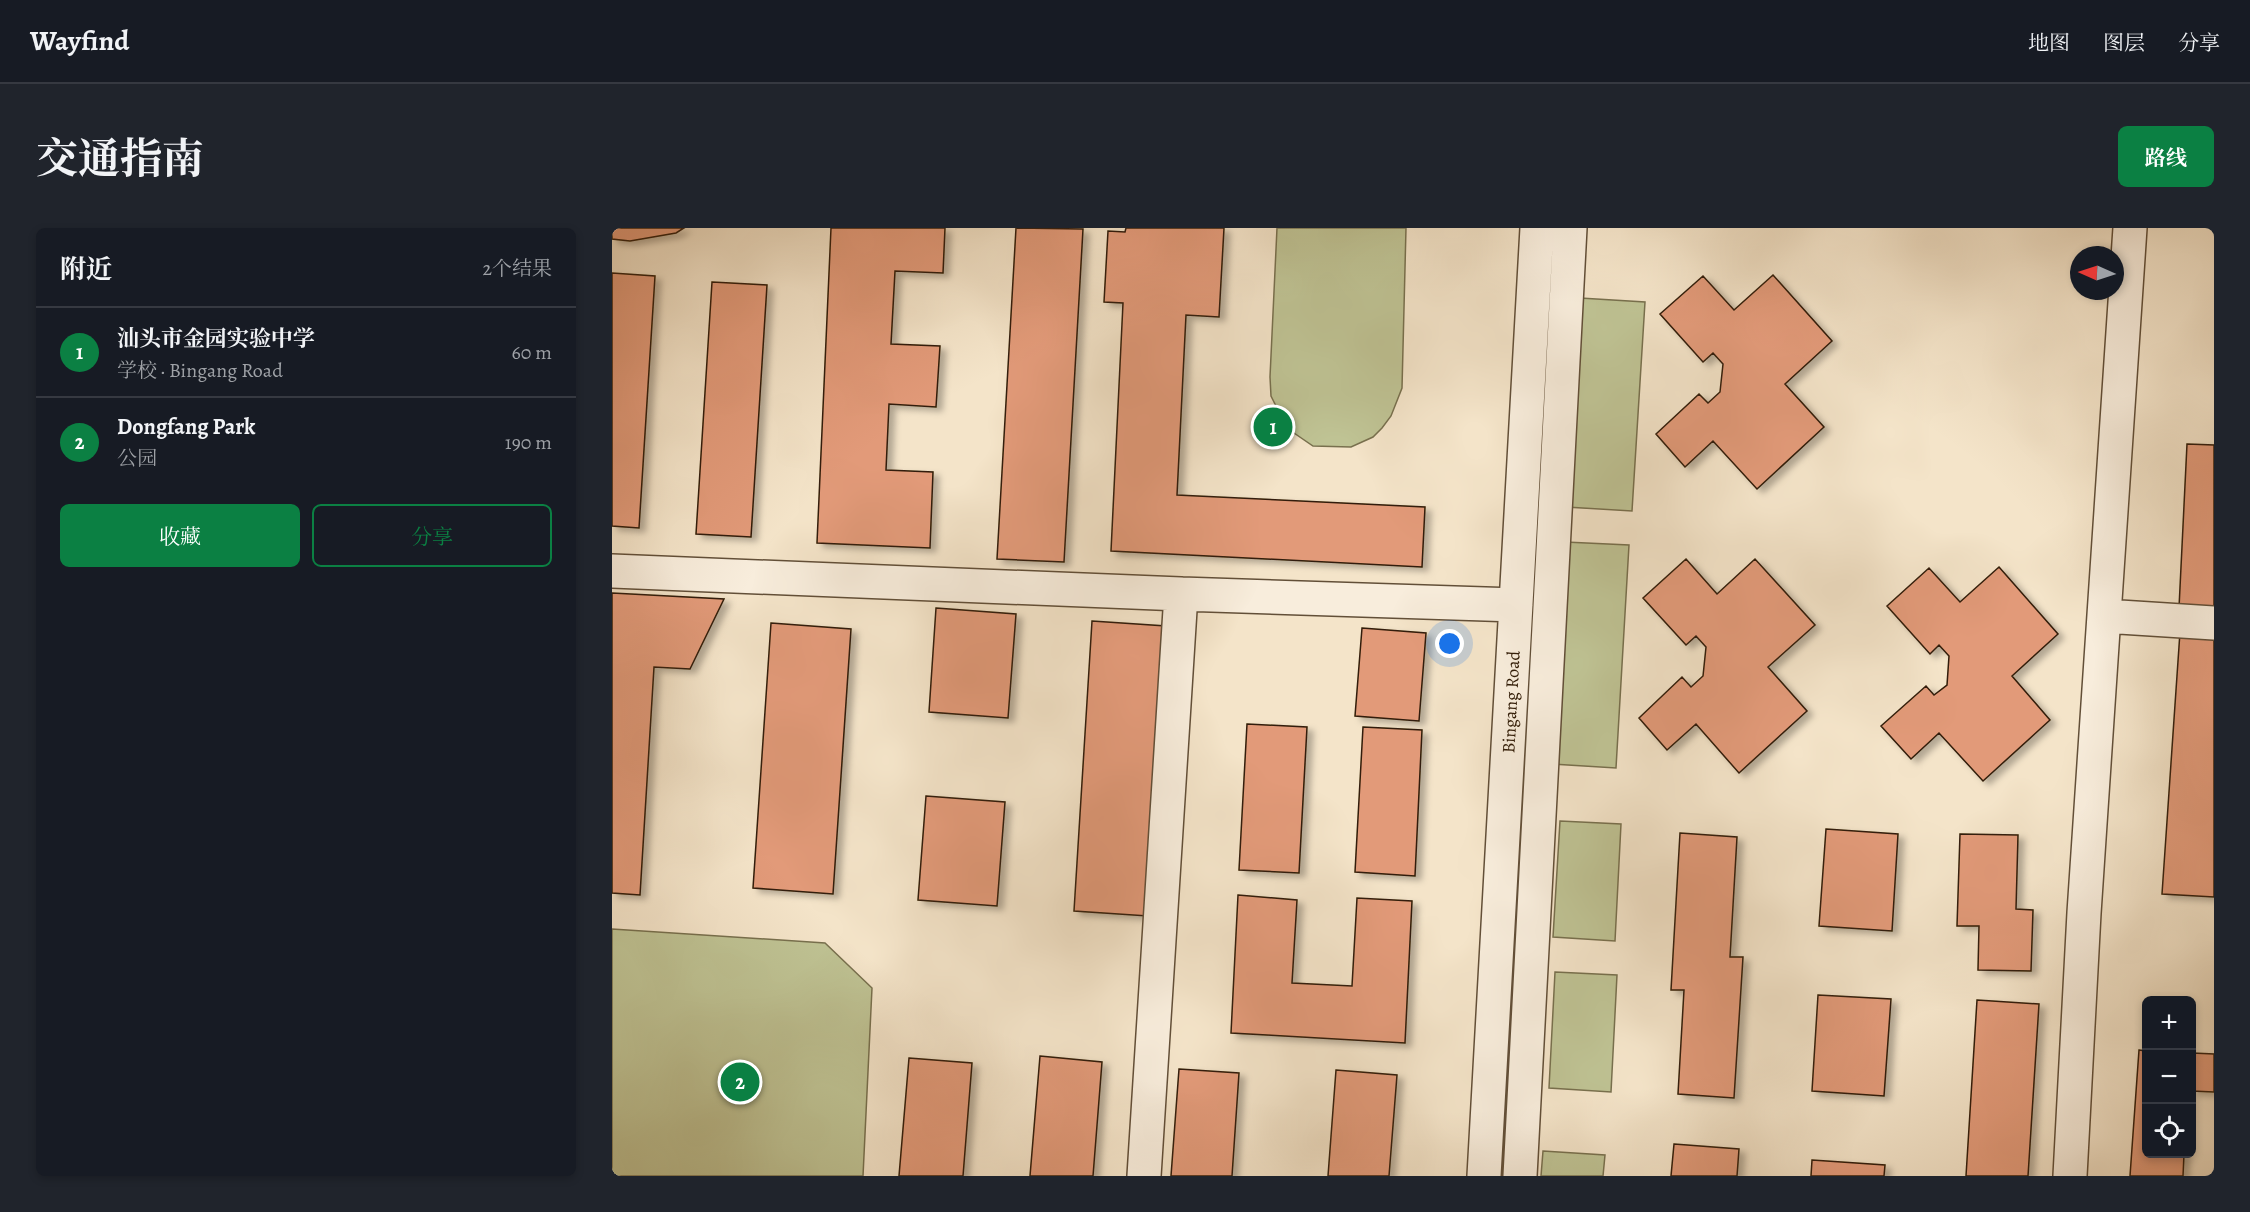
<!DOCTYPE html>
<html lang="zh">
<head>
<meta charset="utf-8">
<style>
	body { margin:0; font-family:Alegreya,"Noto Serif SC",serif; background:#20242c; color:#f1f3f6 }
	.controls { position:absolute; right:18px; bottom:18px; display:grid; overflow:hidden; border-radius:9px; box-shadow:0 3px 9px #0003 }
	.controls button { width:54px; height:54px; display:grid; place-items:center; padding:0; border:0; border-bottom:2px solid #363941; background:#171b24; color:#f1f3f6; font:30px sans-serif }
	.compass { position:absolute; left:1458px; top:18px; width:54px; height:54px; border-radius:50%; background:#171b24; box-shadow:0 3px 9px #0003; rotate:273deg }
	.you { position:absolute; left:838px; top:416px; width:21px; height:21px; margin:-15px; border:4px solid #fff; border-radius:50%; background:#1a73e8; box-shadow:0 0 0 9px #1a73e833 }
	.badge { display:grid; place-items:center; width:39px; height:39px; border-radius:50%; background:#0b8043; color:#fff; font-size:20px; font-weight:700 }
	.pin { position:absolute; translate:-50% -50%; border:3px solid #fff; box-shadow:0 2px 6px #0006 }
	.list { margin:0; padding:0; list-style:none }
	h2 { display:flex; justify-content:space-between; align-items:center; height:78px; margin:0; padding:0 24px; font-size:26px }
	h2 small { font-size:20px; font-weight:400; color:#9ea1a6 }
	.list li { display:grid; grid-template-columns:39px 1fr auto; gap:18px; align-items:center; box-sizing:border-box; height:90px; padding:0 24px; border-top:2px solid #363941 }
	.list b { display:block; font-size:22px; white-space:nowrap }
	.list p { margin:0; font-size:20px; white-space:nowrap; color:#9ea1a6 }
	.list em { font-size:20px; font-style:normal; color:#9ea1a6 }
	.actions { display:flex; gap:12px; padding:18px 24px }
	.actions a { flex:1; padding:14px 0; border:2px solid #0b8043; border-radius:9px; text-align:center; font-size:21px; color:#0b8043 }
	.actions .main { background:#0b8043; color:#fff }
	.icon { flex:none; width:33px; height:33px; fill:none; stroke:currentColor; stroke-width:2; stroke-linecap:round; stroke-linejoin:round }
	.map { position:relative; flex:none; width:1602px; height:948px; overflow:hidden; border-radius:9px }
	header { display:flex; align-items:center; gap:36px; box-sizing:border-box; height:84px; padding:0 30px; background:#171b24; border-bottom:2px solid #363941 }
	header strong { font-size:28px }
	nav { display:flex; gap:33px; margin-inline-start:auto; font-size:21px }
	.intro { display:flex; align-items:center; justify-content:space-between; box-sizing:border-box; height:144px; padding:0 36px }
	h1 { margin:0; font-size:42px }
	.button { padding:15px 27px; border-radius:9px; background:#0b8043; color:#fff; font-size:21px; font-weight:700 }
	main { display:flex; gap:36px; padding:0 36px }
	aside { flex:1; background:#171b24; border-radius:9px; box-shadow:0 3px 9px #0003 }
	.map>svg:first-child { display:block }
	.green { fill:#bfc394; stroke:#78704e; stroke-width:1.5 }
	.building { fill:#e29a79; stroke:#321d08; stroke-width:1.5; filter:url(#shadow) }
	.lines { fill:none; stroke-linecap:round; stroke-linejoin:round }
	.minor-casing { stroke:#624f38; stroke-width:36 }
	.minor { stroke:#f8eddc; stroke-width:33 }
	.labels { text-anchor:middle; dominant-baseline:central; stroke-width:4.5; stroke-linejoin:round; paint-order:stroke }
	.street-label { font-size:18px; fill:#321d08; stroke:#f8eddc }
</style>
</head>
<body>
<header>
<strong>Wayfind</strong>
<nav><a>地图</a><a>图层</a><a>分享</a></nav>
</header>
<div class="intro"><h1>交通指南</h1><a class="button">路线</a></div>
<main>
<aside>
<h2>附近<small>2个结果</small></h2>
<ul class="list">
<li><span class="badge">1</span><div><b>汕头市金园实验中学</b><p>学校 · Bingang Road</p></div><em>60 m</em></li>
<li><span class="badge">2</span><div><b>Dongfang Park</b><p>公园</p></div><em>190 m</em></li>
</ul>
<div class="actions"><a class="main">收藏</a><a>分享</a></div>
</aside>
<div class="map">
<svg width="1602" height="948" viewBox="0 0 1602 948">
	<defs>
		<filter id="shadow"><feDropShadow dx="6" dy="4" stdDeviation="3" flood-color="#0004"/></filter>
	</defs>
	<rect width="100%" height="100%" fill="#f4e4c9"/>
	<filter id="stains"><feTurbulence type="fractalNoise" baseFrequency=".00333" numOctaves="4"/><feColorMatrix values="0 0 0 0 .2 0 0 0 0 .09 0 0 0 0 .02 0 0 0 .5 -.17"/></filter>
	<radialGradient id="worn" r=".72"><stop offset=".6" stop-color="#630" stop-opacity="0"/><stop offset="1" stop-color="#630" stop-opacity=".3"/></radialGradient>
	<path class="green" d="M665 0H794L790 160 779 188 770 200 761 209 739 219 701 218 682 205 672 194 659 168 658 149Z
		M968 70 1033 74 1020 283 954 279Z
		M953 314 1017 317 1004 540 940 536Z
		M948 593 1009 596 1003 713 941 709Z
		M0 701 213 715 260 760 251 948H0Z
		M943 744 1005 747 999 864 937 860Z
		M931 923 993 927 991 948H929Z"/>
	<path class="building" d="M0 0H72L64 5 18 13 0 11Z
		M219 0H333L331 45 283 43 279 116 328 118 324 179 277 176 274 242 321 244 318 320 205 315Z
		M404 0 471 1 452 334 385 331Z
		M514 0H612L607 89 574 87 565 267 813 279 810 339 499 323 511 75 492 74 496 3 513 4Z
		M0 45 43 48 27 300 0 298Z
		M1161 47 1220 113 1173 156 1212 199 1145 261 1101 213 1073 239 1044 206 1087 166 1096 175 1108 164 1111 136 1101 125 1091 134 1048 86 1091 48 1122 82Z
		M100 54 155 57 139 309 84 306Z
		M1575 216 1602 217V382L1567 380Z
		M1074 331 1105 366 1143 331 1203 397 1156 439 1195 483 1127 545 1084 496 1055 522 1027 490 1070 449 1079 459 1091 448 1094 419 1084 408 1074 417 1031 370Z
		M1387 339 1446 406 1400 448 1438 492 1371 553 1327 505 1299 531 1269 498 1314 458 1322 467 1335 457 1337 428 1327 417 1318 426 1275 378 1317 340 1348 374Z
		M0 365 112 371 78 441 42 439 28 667 0 665Z
		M324 380 404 386 396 490 317 484Z
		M480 393 554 398 536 688 462 683Z
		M159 395 239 401 221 666 141 660Z
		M750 400 814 405 807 493 743 488Z
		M1568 404 1602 407V669L1550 666Z
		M635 496 695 499 687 645 627 642Z
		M751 499 810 502 803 648 743 644Z
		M314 568 393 574 385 678 306 672Z
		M1214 601 1286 606 1280 703 1207 698Z
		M1068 605 1125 609 1118 729H1131L1122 870 1066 866 1072 762H1059Z
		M1348 606 1406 607 1404 681 1421 682 1419 743 1366 742 1367 698H1345Z
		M626 667 685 672 680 755 740 758 745 670 800 673 793 815 619 805Z
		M1206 767 1279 771 1272 868 1200 863Z
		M1365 772 1427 776 1416 948H1354Z
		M1527 822 1534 823V926H1572L1571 948H1518Z
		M1580 825 1602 826V864L1580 863Z
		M428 828 490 834 481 948H418Z
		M297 830 360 835 351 948H287Z
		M567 841 627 845 620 948H559Z
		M724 842 785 847 777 948H716Z
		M1062 916 1127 921 1125 948H1059Z
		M1200 932 1273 937 1272 948H1199Z"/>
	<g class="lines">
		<defs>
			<path id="minor" d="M0 343 569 366 904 377
				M1492 388 1602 395
				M532 948 569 366
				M872 948 925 0
				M908 948 958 0
				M1458 948 1472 685 1518 0"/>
		</defs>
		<use href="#minor" class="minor-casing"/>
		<use href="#minor" class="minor"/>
	</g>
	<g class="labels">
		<g class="street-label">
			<text transform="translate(899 474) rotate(-87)">Bingang Road</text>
		</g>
	</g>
	<rect width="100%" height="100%" filter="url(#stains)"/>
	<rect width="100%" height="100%" fill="url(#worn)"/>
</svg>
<div class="controls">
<button>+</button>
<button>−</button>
<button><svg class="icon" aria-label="locate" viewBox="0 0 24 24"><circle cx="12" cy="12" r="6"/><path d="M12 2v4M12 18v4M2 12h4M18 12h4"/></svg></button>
</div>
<svg class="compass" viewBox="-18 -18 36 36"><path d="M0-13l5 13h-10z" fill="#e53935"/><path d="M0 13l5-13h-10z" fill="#9ea1a6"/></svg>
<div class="you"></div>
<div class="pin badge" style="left:661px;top:199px">1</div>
<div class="pin badge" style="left:128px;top:854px">2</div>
</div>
</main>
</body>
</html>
